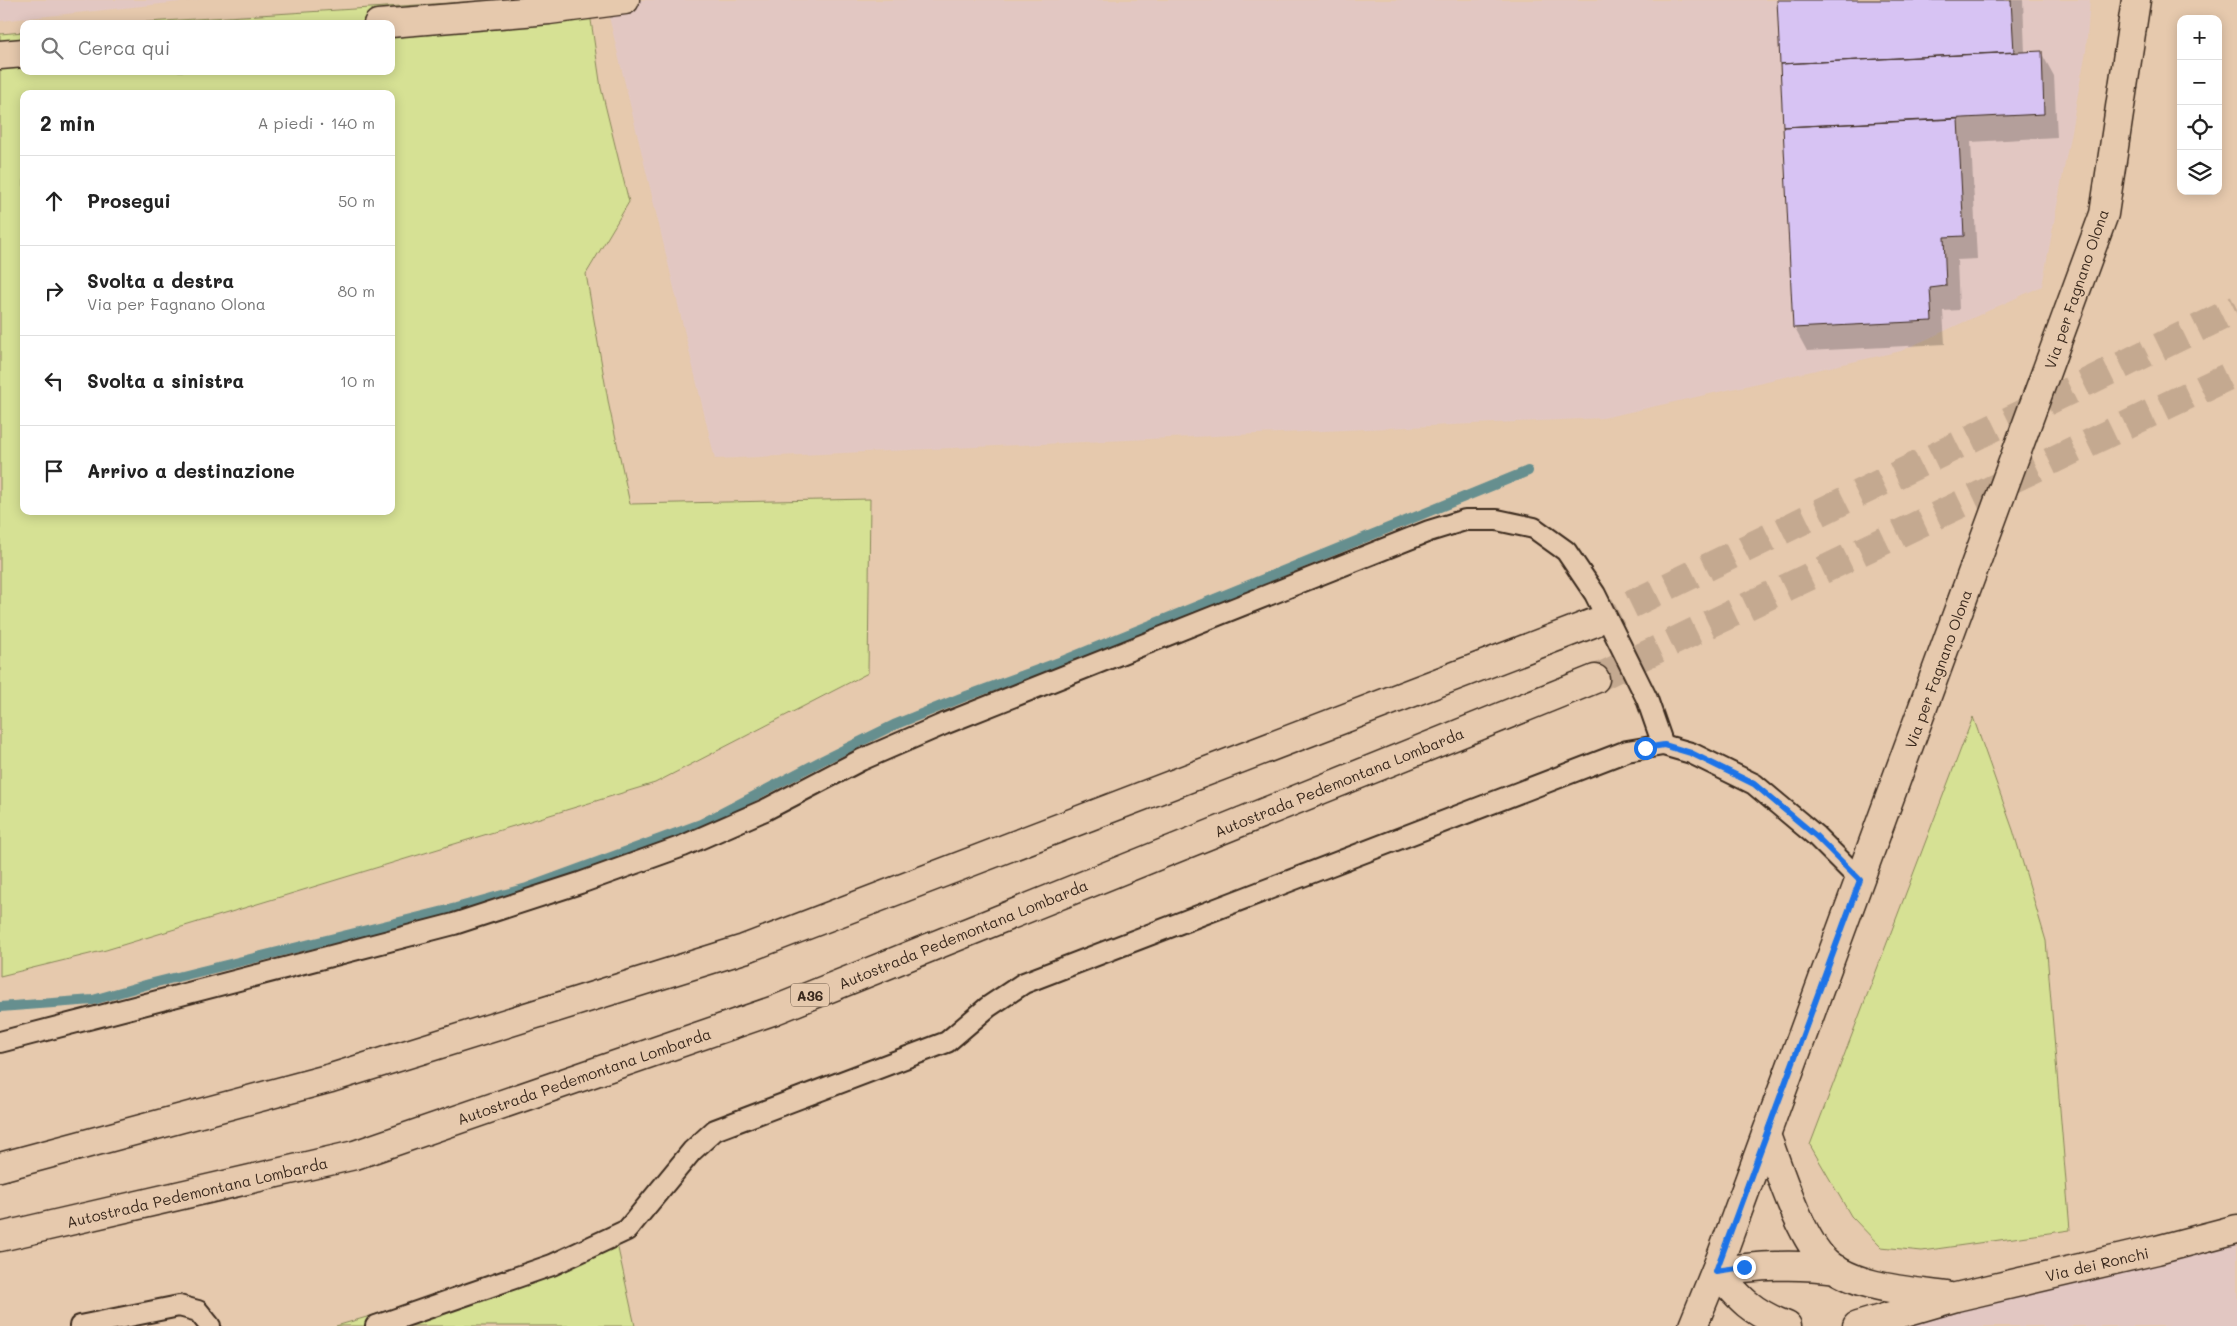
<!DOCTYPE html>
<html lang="it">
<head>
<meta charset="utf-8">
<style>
	body { margin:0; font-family:Mali,sans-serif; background:#f6f6f6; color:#222 }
	.controls { position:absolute; right:15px; top:15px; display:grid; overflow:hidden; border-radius:10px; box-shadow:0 2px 12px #0003 }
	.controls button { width:45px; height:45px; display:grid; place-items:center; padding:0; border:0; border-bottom:1px solid #e0e0e0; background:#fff; color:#222; font:25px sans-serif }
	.stop { position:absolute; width:15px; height:15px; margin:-11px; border:4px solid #1a73e8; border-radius:50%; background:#fff }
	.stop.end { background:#1a73e8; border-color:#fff; box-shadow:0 1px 5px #0008 }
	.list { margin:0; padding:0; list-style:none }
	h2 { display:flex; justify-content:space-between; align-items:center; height:65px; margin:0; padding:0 20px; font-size:21px }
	h2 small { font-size:16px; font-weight:400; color:#767676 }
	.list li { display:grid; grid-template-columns:32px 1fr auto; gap:15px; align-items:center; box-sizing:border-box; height:90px; padding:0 20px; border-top:1px solid #e0e0e0 }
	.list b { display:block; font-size:19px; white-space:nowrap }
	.list p { margin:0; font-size:16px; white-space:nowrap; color:#767676 }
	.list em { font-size:16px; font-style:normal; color:#767676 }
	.icon { flex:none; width:28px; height:28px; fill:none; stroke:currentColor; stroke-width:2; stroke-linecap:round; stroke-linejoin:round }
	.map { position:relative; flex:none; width:2237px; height:1326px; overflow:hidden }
	.search { position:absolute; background:#fff; box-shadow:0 2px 12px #0003; left:20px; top:20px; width:375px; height:55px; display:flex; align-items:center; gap:12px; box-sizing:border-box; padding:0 18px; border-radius:10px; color:#767676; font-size:19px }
	.panel { position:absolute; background:#fff; box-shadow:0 2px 12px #0003; left:20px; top:90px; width:375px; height:425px; border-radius:10px }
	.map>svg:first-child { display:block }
	.built { fill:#e2c7c2 }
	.green { fill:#d6e194; stroke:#888659; fill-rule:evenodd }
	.shadow { fill:#0003 }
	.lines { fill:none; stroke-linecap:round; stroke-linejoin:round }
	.stream { stroke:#668f8f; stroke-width:10 }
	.building { fill:#d7c3f3; stroke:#3b2a1e }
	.motorway-tunnel { stroke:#c4a990; stroke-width:28; stroke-dasharray:28 14; stroke-linecap:butt }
	.service-casing { stroke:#3b2a1e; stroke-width:24 }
	.minor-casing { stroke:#3b2a1e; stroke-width:31 }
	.secondary-casing { stroke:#3b2a1e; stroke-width:31 }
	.motorway-casing { stroke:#3b2a1e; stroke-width:31 }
	.service { stroke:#e6c9ad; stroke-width:20 }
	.minor { stroke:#e6c9ad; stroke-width:28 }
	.secondary { stroke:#e6c9ad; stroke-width:28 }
	.motorway { stroke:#e6c9ad; stroke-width:28 }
	.route { stroke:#1a73e8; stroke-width:6 }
	.labels { text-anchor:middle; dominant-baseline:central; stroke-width:4.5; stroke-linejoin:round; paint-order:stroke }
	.shield { fill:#e6c9ad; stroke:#6e5a49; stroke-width:1 }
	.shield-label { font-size:14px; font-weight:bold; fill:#3b2a1e }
	.street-label { font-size:15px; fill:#3b2a1e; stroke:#e6c9ad }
</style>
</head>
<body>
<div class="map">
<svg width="2237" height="1326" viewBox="0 0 2237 1326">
	<rect width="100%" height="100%" fill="#e6c9ad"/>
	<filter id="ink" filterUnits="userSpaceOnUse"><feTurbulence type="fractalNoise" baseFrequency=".02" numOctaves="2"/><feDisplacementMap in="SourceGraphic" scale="10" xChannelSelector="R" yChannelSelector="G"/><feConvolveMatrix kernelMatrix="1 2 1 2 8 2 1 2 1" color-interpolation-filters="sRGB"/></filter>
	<g filter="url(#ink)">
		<path class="built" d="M0 0H199L0 21Z
			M605 0H2090L2086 51 2042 286 1901 351 1603 418 715 459Z
			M2237 1233V1326H1856Z"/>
		<path class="green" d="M497 0H588L601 88 629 202 586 274 609 406 630 504 870 499 868 673 655 783 106 950 0 976V34L24 32V71H391V24H116ZM24 94H391V511H24Z
			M1973 717 2013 830 2046 941 2070 1230 1922 1251 1881 1247 1851 1216 1810 1145Z
			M617 1244 635 1326H336Z"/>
		<path class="shadow" d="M1778 0H2023L2025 53 2041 52 2054 76 2057 137 1971 142 1977 259 1957 260 1959 310 1943 311 1945 344 1807 351 1794 327Z"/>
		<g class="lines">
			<path class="stream" d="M0 1007 93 1000 149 984 456 908 527 888 701 824 821 761 894 725 961 698 1065 660 1528 471"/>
		</g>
		<path class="building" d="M1777 0H2011L2014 52 1780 64Z
			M2042 51 2044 114 1783 127 1780 64Z
			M1958 119 1964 236 1944 237 1946 286 1930 288 1932 321 1793 328 1783 127Z"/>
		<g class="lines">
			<path class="motorway-tunnel" d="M1593 623 2237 309
				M1595 679 2237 372"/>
			<defs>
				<path id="service" d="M0 1042 454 924 580 883 683 846 765 810 861 760 944 724 1429 531 1465 520H1497L1534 528 1566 551 1595 594 1647 699 1663 745
					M80 1326 179 1306 198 1311 210 1326
					M376 1326 552 1265 627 1230 692 1151 715 1130 947 1042 988 1007 1024 983 1627 751 1663 745 1691 753 1754 784 1816 836 1860 880"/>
				<path id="minor" d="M378 24 549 10 625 0
					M0 55 24 53
					M1766 1135C1779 1169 1800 1238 1826 1262 1854 1288 1911 1291 1947 1296
					M1716 1271C1757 1266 1795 1263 1836 1269
					M1716 1271C1740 1299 1751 1312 1787 1326
					M1857 1326 1956 1297 2157 1250 2237 1229"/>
				<path id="secondary" d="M1693 1326 1721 1257 2104 214 2136 0"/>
				<path id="motorway" d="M0 1167 331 1078 744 949 1593 623
					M0 1237 355 1155 775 1010 1595 679"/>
			</defs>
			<use href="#service" class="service-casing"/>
			<use href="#minor" class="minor-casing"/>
			<use href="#secondary" class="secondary-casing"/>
			<use href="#motorway" class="motorway-casing"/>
			<use href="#service" class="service"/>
			<use href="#minor" class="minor"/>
			<use href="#secondary" class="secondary"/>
			<use href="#motorway" class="motorway"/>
		</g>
	</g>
	<g class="lines" filter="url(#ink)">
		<path class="route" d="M1645 748 1664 745 1691 753 1754 784 1816 836 1860 880 1716 1271 1744 1267"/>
	</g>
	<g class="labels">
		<rect class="shield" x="791" y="983.5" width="38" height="23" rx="4"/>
		<g class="shield-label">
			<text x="810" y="995">A36</text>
		</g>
		<g class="street-label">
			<text transform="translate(2076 289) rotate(-71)">Via per Fagnano Olona</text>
			<text transform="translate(1938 669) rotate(-70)">Via per Fagnano Olona</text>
			<text transform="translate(1339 782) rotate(-22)">Autostrada Pedemontana Lombarda</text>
			<text transform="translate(963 934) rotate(-22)">Autostrada Pedemontana Lombarda</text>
			<text transform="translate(584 1076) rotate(-19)">Autostrada Pedemontana Lombarda</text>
			<text transform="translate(197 1192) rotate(-13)">Autostrada Pedemontana Lombarda</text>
			<text transform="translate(2097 1264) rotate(-13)">Via dei Ronchi</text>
		</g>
	</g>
</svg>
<div class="controls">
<button>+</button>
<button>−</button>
<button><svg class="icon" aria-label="locate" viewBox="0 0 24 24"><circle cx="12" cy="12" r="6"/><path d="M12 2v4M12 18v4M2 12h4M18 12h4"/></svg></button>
<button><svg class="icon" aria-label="layers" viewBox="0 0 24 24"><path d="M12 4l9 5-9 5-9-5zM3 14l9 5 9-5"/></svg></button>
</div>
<div class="stop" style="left:1645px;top:748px"></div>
<div class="stop end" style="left:1744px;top:1267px"></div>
<div class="search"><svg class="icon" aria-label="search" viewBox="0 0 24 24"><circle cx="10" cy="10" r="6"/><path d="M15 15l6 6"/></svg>Cerca qui</div>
<section class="panel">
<h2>2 min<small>A piedi · 140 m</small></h2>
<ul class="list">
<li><svg class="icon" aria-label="ahead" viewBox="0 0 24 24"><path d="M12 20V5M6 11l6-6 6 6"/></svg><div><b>Prosegui</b></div><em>50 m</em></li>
<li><svg class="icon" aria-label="right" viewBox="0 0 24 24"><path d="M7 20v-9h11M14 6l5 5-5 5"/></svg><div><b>Svolta a destra</b><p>Via per Fagnano Olona</p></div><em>80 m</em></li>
<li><svg class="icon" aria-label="left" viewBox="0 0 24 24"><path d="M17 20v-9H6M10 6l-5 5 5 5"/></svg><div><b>Svolta a sinistra</b></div><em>10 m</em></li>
<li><svg class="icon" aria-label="arrive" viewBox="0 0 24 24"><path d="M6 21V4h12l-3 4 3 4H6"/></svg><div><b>Arrivo a destinazione</b></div></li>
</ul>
</section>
</div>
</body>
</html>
